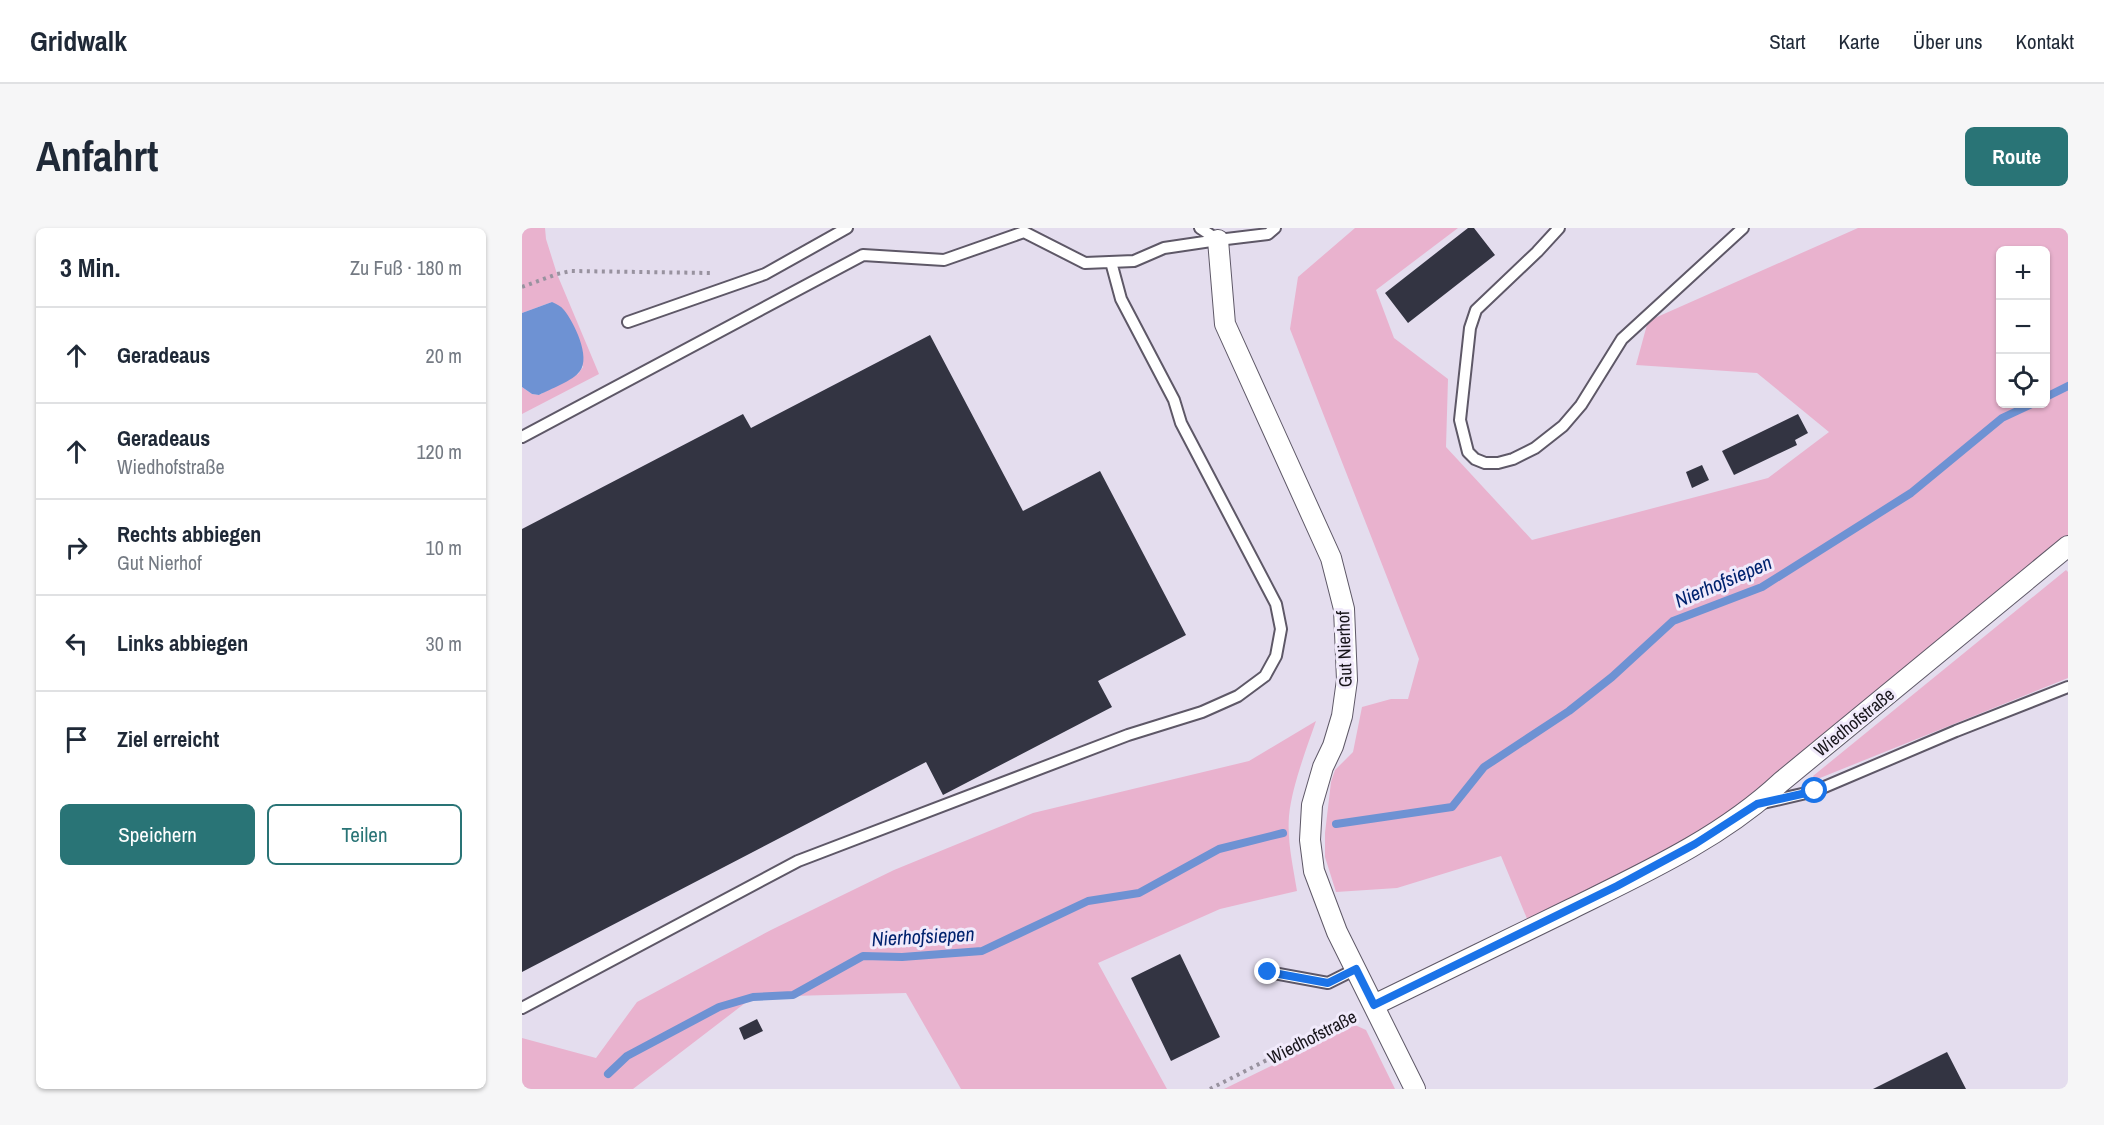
<!DOCTYPE html>
<html lang="de">
<head>
<meta charset="utf-8">
<style>
	body { margin:0; font-family:"Archivo Narrow",sans-serif; background:#f6f6f7; color:#1f2937 }
	.controls { position:absolute; right:18px; top:18px; display:grid; overflow:hidden; border-radius:9px; box-shadow:0 2px 4px #0004 }
	.controls button { width:54px; height:54px; display:grid; place-items:center; padding:0; border:0; border-bottom:2px solid #e0e1e3; background:#fff; color:#1f2937; font:30px sans-serif }
	.stop { position:absolute; width:18px; height:18px; margin:-14px; border:4px solid #1a73e8; border-radius:50%; background:#fff }
	.stop.end { background:#1a73e8; border-color:#fff; box-shadow:0 2px 6px #0008 }
	.list { margin:0; padding:0; list-style:none }
	h2 { display:flex; justify-content:space-between; align-items:center; height:78px; margin:0; padding:0 24px; font-size:26px }
	h2 small { font-size:20px; font-weight:400; color:#747a83 }
	.list li { display:grid; grid-template-columns:39px 1fr auto; gap:18px; align-items:center; box-sizing:border-box; height:96px; padding:0 24px; border-top:2px solid #e0e1e3 }
	.list b { display:block; font-size:22px; white-space:nowrap }
	.list p { margin:0; font-size:20px; white-space:nowrap; color:#747a83 }
	.list em { font-size:20px; font-style:normal; color:#747a83 }
	.actions { display:flex; gap:12px; padding:18px 24px }
	.actions a { flex:1; padding:14px 0; border:2px solid #297476; border-radius:9px; text-align:center; font-size:21px; color:#297476 }
	.actions .main { background:#297476; color:#fff }
	.icon { flex:none; width:33px; height:33px; fill:none; stroke:currentColor; stroke-width:2; stroke-linecap:round; stroke-linejoin:round }
	.map { position:relative; flex:none; width:1546px; height:861px; overflow:hidden; border-radius:9px }
	header { display:flex; align-items:center; gap:36px; box-sizing:border-box; height:84px; padding:0 30px; background:#fff; border-bottom:2px solid #e0e1e3 }
	header strong { font-size:28px }
	nav { display:flex; gap:33px; margin-inline-start:auto; font-size:21px }
	.intro { display:flex; align-items:center; justify-content:space-between; box-sizing:border-box; height:144px; padding:0 36px }
	h1 { margin:0; font-size:42px }
	.button { padding:15px 27px; border-radius:9px; background:#297476; color:#fff; font-size:21px; font-weight:700 }
	main { display:flex; gap:36px; padding:0 36px }
	aside { flex:1; background:#fff; border-radius:9px; box-shadow:0 2px 4px #0004 }
	.map>svg:first-child { display:block }
	.green { fill:#e9b2ce; fill-rule:evenodd }
	.water { fill:#6e92d3 }
	.lines { fill:none; stroke-linecap:round; stroke-linejoin:round }
	.stream { stroke:#6e92d3; stroke-width:8 }
	.building { fill:#333442 }
	.lane-casing { stroke:#5e5867; stroke-width:14 }
	.street-casing { stroke:#5e5867; stroke-width:22 }
	.path { stroke:#98929f; stroke-width:4; stroke-dasharray:3 4.5; stroke-linecap:butt }
	.lane { stroke:#fff; stroke-width:10 }
	.street { stroke:#fff; stroke-width:20 }
	.route { stroke:#1a73e8; stroke-width:8 }
	.labels { text-anchor:middle; dominant-baseline:central; stroke-width:6; stroke-linejoin:round; paint-order:stroke }
	.street-label { font-size:18px; fill:#18151b; stroke:#f1eafb }
	.water-label { font-size:20px; font-style:italic; fill:#00226e; stroke:#f1eafb }
</style>
</head>
<body>
<header>
<strong>Gridwalk</strong>
<nav><a>Start</a><a>Karte</a><a>Über uns</a><a>Kontakt</a></nav>
</header>
<div class="intro"><h1>Anfahrt</h1><a class="button">Route</a></div>
<main>
<aside>
<h2>3 Min.<small>Zu Fuß · 180 m</small></h2>
<ul class="list">
<li><svg class="icon" aria-label="ahead" viewBox="0 0 24 24"><path d="M12 20V5M6 11l6-6 6 6"/></svg><div><b>Geradeaus</b></div><em>20 m</em></li>
<li><svg class="icon" aria-label="ahead" viewBox="0 0 24 24"><path d="M12 20V5M6 11l6-6 6 6"/></svg><div><b>Geradeaus</b><p>Wiedhofstraße</p></div><em>120 m</em></li>
<li><svg class="icon" aria-label="right" viewBox="0 0 24 24"><path d="M7 20v-9h11M14 6l5 5-5 5"/></svg><div><b>Rechts abbiegen</b><p>Gut Nierhof</p></div><em>10 m</em></li>
<li><svg class="icon" aria-label="left" viewBox="0 0 24 24"><path d="M17 20v-9H6M10 6l-5 5 5 5"/></svg><div><b>Links abbiegen</b></div><em>30 m</em></li>
<li><svg class="icon" aria-label="arrive" viewBox="0 0 24 24"><path d="M6 21V4h12l-3 4 3 4H6"/></svg><div><b>Ziel erreicht</b></div></li>
</ul>
<div class="actions"><a class="main">Speichern</a><a>Teilen</a></div>
</aside>
<div class="map">
<svg width="1546" height="861" viewBox="0 0 1546 861">
	<rect width="100%" height="100%" fill="#e4ddee"/>
	<path class="green" d="M0 0H23L24 11 35 46 77 146 0 186V159L10 166 17 167 56 146 61 139 30 74 0 85Z
		M833 0H936L854 62 872 110 926 151 924 219 1010 312 1246 250 1307 204 1235 145 1114 137 1126 93 1336 0H1546V308L1213 581C1149 626 1077 659 1006 693L979 628 875 660 814 664 803 629V605L809 554 813 542 831 524 840 479 869 471H886L897 431 768 101 776 49ZM1478 22H1524V176H1478Z
		M1544 342 1546 344V450L1293 552 1291 548Z
		M794 493C784 522 770 558 767 588 765 613 771 638 775 663L698 681 576 735 645 861H439L384 765 231 769 111 861H0V810L74 830 115 774 249 702 372 642 511 585 727 533Z
		M833 797 844 802 873 861H702Z"/>
	<path class="water" d="M30 74C34 76 39 78 42 82 52 94 69 129 58 143 51 153 28 161 17 167L10 166 0 159V85Z"/>
	<g class="lines">
		<path class="stream" d="M1524 169 1546 158
			M814 596 930 579 962 539 1047 483 1090 449 1151 393 1240 359 1389 265 1480 190 1510 176
			M86 846 105 828 197 779 231 769 271 767 341 728 380 729 460 723 566 673 617 665 697 621 761 605"/>
	</g>
	<path class="building" d="M946 0H952L973 27 886 95 863 65Z
		M408 107 501 283 578 243 664 407 576 453 590 479 421 567 404 534 0 744V301L221 186 229 200Z
		M1276 186 1286 205 1273 212 1275 217 1212 247 1200 223Z
		M1180 237 1187 252 1170 260 1164 244Z
		M658 726 698 809 649 833 609 750Z
		M235 791 241 803 222 812 217 800Z
		M1425 824 1444 861H1351Z"/>
	<g class="lines">
		<defs>
			<path id="lane" d="M678 0 696 12 746 6 753 0
				M1037 0 1015 24 954 82 948 100 938 192 946 224 953 231 963 235H976L991 231 1013 220 1041 198 1059 177 1100 111 1221 0
				M106 94 243 46 325 0
				M0 209 341 27 422 32 502 4 563 35 612 33 642 20 696 12
				M1241 575 1293 563 1434 503 1546 459
				M746 744 806 755 834 741
				M0 780 276 633 606 507 680 484 716 468 743 448 754 428 759 401 754 376 659 195 652 172 599 71 589 34"/>
			<path id="street" d="M696 12 703 96 809 330 822 381 825 452 820 488 811 518 801 539 790 577 788 612 792 643 815 704 893 861
				M852 777C918 745 983 713 1049 681 1122 645 1199 610 1259 554L1546 318"/>
		</defs>
		<use href="#lane" class="lane-casing"/>
		<use href="#street" class="street-casing"/>
		<path class="path" d="M0 59 35 46 49 43 189 45
			M688 861 833 787"/>
		<use href="#lane" class="lane"/>
		<use href="#street" class="street"/>
	</g>
	<g class="lines">
		<path class="route" d="M746 744 806 755 834 741 852 777 1095 658 1173 616 1235 576 1293 563"/>
	</g>
	<g class="labels">
		<g class="street-label">
			<text transform="translate(822 421) rotate(-92)">Gut Nierhof</text>
			<text transform="translate(1332 494) rotate(-39)">Wiedhofstraße</text>
			<text transform="translate(790 809) rotate(-27)">Wiedhofstraße</text>
		</g>
		<g class="water-label">
			<text transform="translate(1201 353) rotate(-23)">Nierhofsiepen</text>
			<text transform="translate(401 708) rotate(-3)">Nierhofsiepen</text>
		</g>
	</g>
</svg>
<div class="controls">
<button>+</button>
<button>−</button>
<button><svg class="icon" aria-label="locate" viewBox="0 0 24 24"><circle cx="12" cy="12" r="6"/><path d="M12 2v4M12 18v4M2 12h4M18 12h4"/></svg></button>
</div>
<div class="stop" style="left:1293px;top:563px"></div>
<div class="stop end" style="left:746px;top:744px"></div>
</div>
</main>
</body>
</html>
